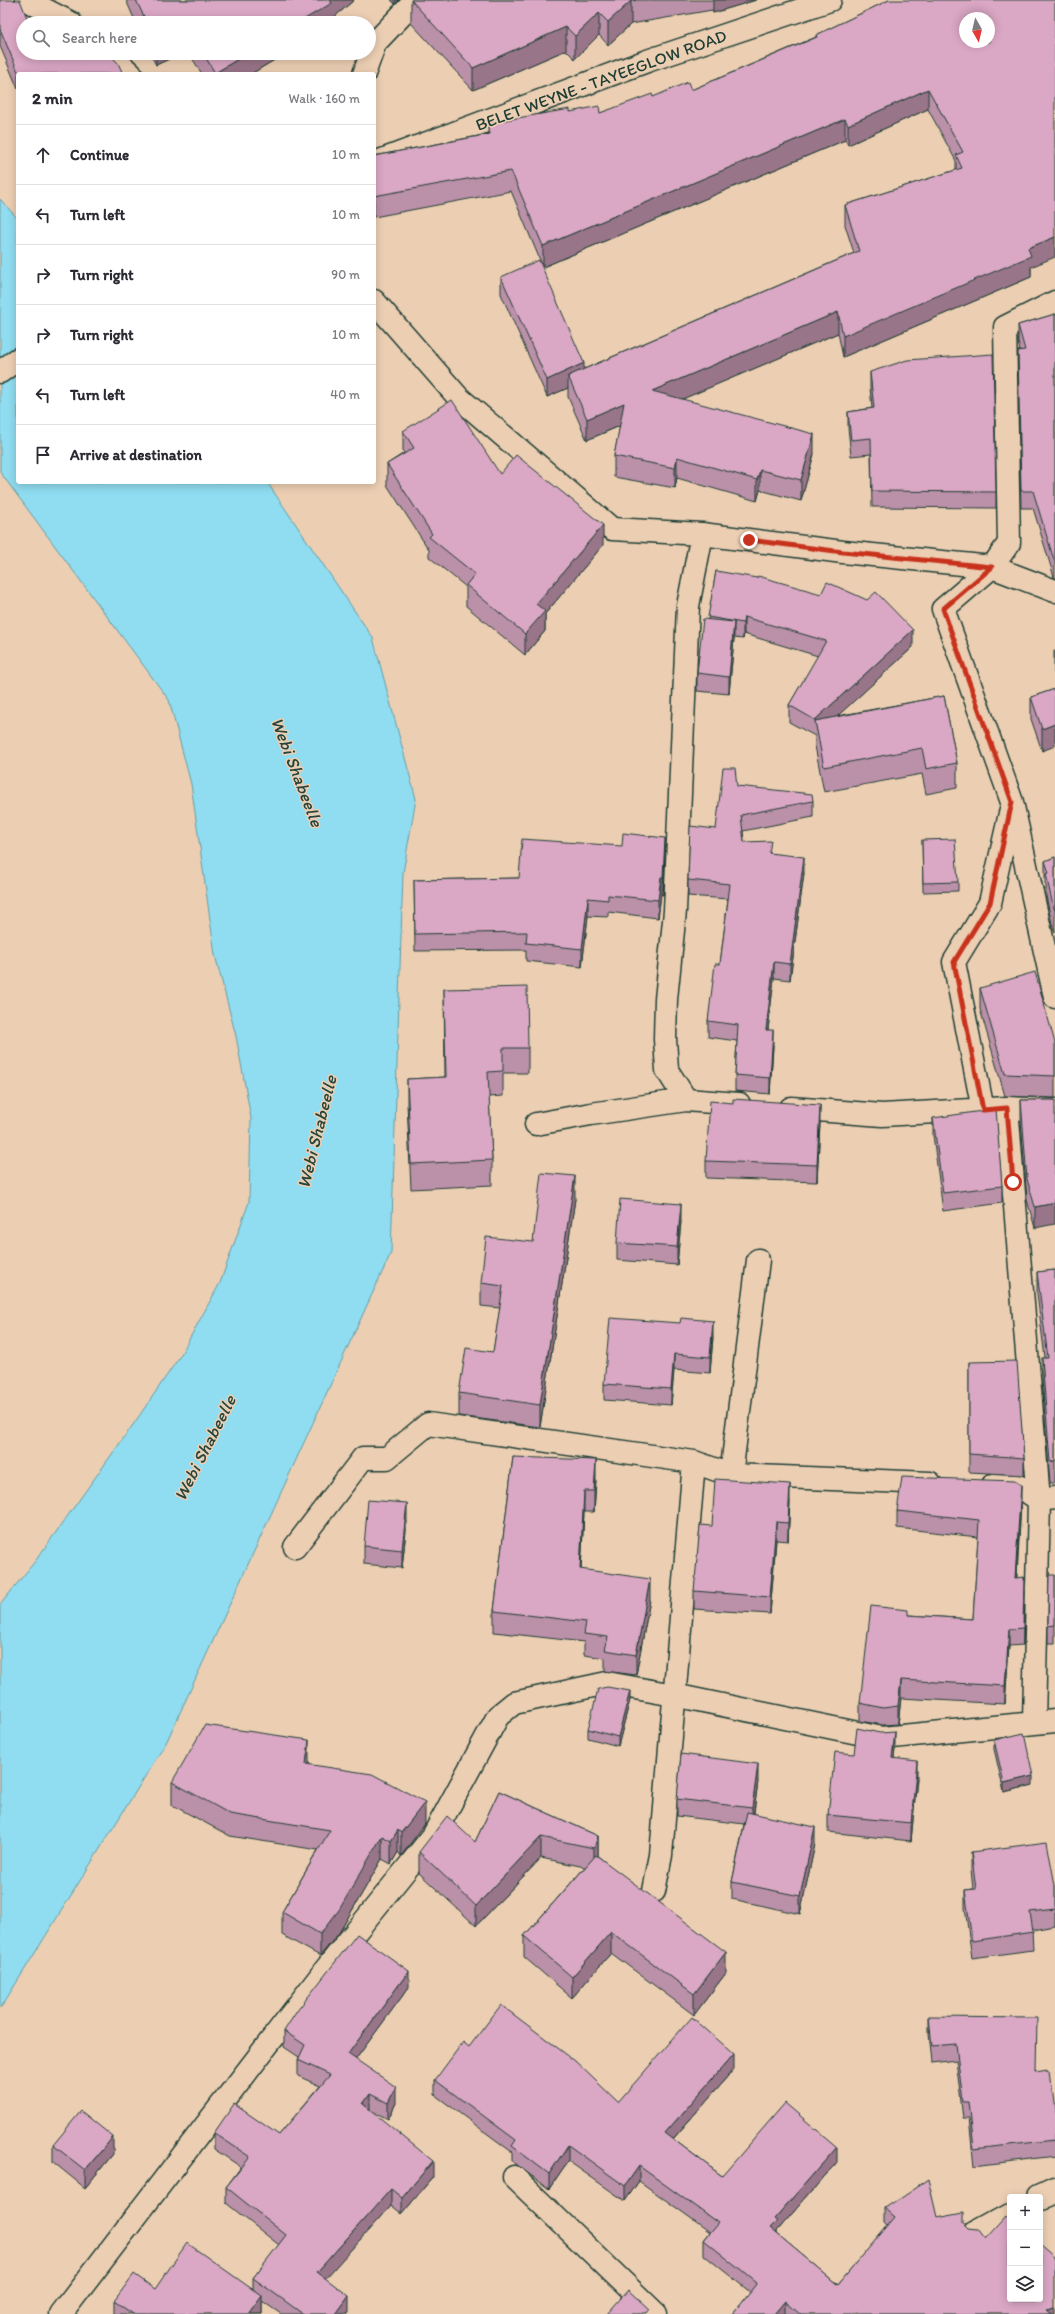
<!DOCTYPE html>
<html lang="en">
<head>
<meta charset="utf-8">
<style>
	body { margin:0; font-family:Itim,sans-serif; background:#f2f2f3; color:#2b2b33 }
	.controls { position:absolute; right:12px; bottom:12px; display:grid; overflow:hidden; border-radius:4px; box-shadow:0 2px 10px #0003 }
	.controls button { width:36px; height:36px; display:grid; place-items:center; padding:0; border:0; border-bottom:1px solid #e1e1e2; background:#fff; color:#2b2b33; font:20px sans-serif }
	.compass { position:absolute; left:959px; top:12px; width:36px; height:36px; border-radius:50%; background:#fff; box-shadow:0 2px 10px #0003; rotate:172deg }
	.stop { position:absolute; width:12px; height:12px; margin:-9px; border:3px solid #c8321e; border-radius:50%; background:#fff }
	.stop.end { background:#c8321e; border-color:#fff; box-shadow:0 1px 4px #0008 }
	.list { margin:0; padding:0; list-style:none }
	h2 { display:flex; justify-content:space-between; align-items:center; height:52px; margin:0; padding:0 16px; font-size:17px }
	h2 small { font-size:13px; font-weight:400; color:#7c7c81 }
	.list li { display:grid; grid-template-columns:26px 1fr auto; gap:12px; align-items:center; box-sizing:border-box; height:60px; padding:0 16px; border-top:1px solid #e1e1e2 }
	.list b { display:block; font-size:15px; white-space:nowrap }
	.list em { font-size:13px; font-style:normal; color:#7c7c81 }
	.icon { flex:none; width:22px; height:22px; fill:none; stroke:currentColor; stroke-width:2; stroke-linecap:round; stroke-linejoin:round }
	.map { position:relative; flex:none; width:1055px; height:2314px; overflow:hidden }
	.search { position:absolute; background:#fff; box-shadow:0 2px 10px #0003; left:16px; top:16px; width:360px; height:44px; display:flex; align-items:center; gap:10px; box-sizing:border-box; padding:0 14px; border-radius:22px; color:#7c7c81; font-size:15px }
	.panel { position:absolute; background:#fff; box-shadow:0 2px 10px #0003; left:16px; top:72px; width:360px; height:412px; border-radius:4px }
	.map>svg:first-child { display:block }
	.water { fill:#90dcf0; stroke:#639ca5 }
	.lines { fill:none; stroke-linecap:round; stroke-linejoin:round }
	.street-casing { stroke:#1f3d34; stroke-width:25 }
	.secondary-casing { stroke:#1f3d34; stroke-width:25 }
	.street { stroke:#eccfb3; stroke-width:22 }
	.secondary { stroke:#eccfb3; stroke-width:22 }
	.wall { fill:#bb90a9; stroke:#1f3d34 }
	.shaded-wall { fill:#997589; stroke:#1f3d34 }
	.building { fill:#daa7c4; stroke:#1f3d34; fill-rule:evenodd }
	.route { stroke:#c8321e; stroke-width:5 }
	.labels { text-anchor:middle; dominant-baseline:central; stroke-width:3; stroke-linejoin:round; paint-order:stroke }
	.street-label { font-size:17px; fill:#1f3d34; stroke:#eccfb3 }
	.water-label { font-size:18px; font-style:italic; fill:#25453d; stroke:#eccfb3 }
</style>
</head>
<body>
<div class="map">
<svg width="1055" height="2314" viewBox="0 0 1055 2314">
	<rect width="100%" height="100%" fill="#eccfb3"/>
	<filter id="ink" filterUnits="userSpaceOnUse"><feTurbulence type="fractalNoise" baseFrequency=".025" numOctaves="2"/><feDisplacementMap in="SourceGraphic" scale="8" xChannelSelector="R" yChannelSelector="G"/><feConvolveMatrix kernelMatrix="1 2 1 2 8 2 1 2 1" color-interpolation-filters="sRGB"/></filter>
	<g filter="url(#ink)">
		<path class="water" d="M0 199 18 219V482H267L373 638 416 799 403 873 391 1253 166 1743 0 2009V1605L36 1560 135 1422 180 1356 220 1283 249 1202 251 1118 236 1036 215 955 191 784 169 700 0 472Z"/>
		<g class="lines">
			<defs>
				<path id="street" d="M26 0 71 23
					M108 53 131 74
					M364 74 375 43 416 0
					M374 301 458 397 612 529 702 534 843 552 992 567 1055 591
					M1055 302 1005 327 1009 543 992 567 943 609 1012 802 1055 997
					M686 1100 667 1070 665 1039 666 999 675 911 688 606 702 534
					M791 1108 882 1115 1007 1108 1055 1110
					M1007 1108 1039 1500 1034 1722
					M983 1110 954 962 990 903 1011 809
					M536 1124 591 1114 686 1100 739 1104
					M731 1475 758 1260
					M993 1485 1019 1486 1039 1500 1055 1498
					M295 1547 363 1458H387L428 1424 694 1462 731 1475 930 1483
					M654 1891 661 1855 694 1462
					M514 2177 656 2314
					M1040 2198 1055 2191
					M975 2233 1010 2214
					M61 2314 325 1970 433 1836 498 1716 514 1703 607 1683 674 1695 882 1738 1055 1721"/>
				<path id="secondary" d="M374 163 647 61 830 0
					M0 372 18 359"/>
			</defs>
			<use href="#street" class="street-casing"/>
			<use href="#secondary" class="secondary-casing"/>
			<use href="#street" class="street"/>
			<use href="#secondary" class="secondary"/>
		</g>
		<path class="wall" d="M0 0 43 58 85 54 123 74H18V89L0 46Z
			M126 0H354L332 19V23H136Z
			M391 0H399L395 4Z
			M411 0H756L713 13 712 10 631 24 608 45 599 35 575 59 566 50 473 90 411 23Z
			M889 0 1031 267V277L843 357 838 333 682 399 814 454 801 501 760 490 757 501 677 478 675 488 614 477V456L620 426 587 440 568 397V388L547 397 501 294V277L584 369 854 253 845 225V205L956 170V161L928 109 848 145 845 140 543 267 511 191 374 217V156L488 134V123L570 112 600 113 653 97 691 90 816 37V35Z
			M150 53H182L156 65Z
			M189 53H286L251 74H202Z
			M1055 314V578L1054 577 1033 508H1021L1018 368V351H1020L1018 342V325Z
			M870 372 996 492V508L872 507 871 454 851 456 848 428V412L872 408 870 388Z
			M403 431 500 474 603 545 545 614V631L525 655 466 606V587L429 557V550L387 485V464L404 453 403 451Z
			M716 571 913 647 837 716 944 696 957 763V788L926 794 922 774 824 792 815 746V736L789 722V705L818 656 744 634 743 639 734 638 729 694 697 691V673L708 620Z
			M1054 651H1055V676L1054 673Z
			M1055 689 1042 751 1031 719V697Z
			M737 786 813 801V817L743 831 744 842 771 853 804 873 790 980 774 978 768 1030 773 1046 770 1094 735 1091V1075L737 1041 708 1037V1021L720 964 728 899 688 896V880L716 829Z
			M922 840 958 882V891L923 892Z
			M665 855 663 895 661 894 658 918 608 912V917L588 916 582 967 526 961V950L415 951 414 880 519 878Z
			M1055 857V933L1053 928 1046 896V886L1045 883V861Z
			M980 988 1055 1043V1098L1005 1096 980 1009Z
			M444 989 528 1048V1073H503V1096L489 1097 492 1160V1185L411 1189 407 1104V1079L445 1077Z
			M1021 1100H1055L1035 1228 1027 1200 1021 1121Z
			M933 1118 1002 1186V1203L943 1211 933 1135Z
			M820 1123 817 1182 706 1178V1161Z
			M575 1199 540 1427 459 1416V1393L493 1352 500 1308 481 1306V1283L533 1242Z
			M681 1221 677 1265 617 1260V1243Z
			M1055 1270V1483H1050L1042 1379V1358H1045L1037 1294V1272Z
			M680 1323 713 1337 710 1373 674 1370 671 1405 604 1400V1384Z
			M969 1362 1024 1458V1475L969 1472Z
			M513 1457 596 1480 594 1512H584L581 1569 650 1600 636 1675 605 1671V1658L584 1655V1642L494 1632V1611Z
			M790 1501 788 1541 776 1540 770 1614 694 1609V1591L712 1526Z
			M1021 1503 1017 1577 1024 1594 1023 1645 1009 1646 1005 1704 901 1698 898 1724 883 1725 860 1721V1703L908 1615 973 1619 978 1537 897 1528V1511Z
			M407 1521 402 1568 364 1564V1546Z
			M1055 1575V1643H1048V1626Z
			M630 1700 618 1746 588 1738V1729Z
			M994 1740 1033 1785 1004 1792 994 1749Z
			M895 1749 894 1758 917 1778 911 1841 828 1832V1815L854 1754Z
			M309 1763V1765L425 1824 401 1856 398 1852 391 1864 382 1859 339 1933 320 1956 282 1935V1912L318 1850 230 1836 172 1805V1782Z
			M758 1781 754 1813 815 1844 800 1914 732 1899V1882L744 1824 677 1816V1799Z
			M499 1791 598 1836V1856L726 1973 694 2015 611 1953 572 1998 524 1957V1936L585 1867 541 1858 476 1926 419 1873V1852L475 1842Z
			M971 1852 1055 1885V1926L1032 1930 1033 1950 972 1958 965 1908V1890L973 1889 971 1870Z
			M409 1987 355 2060 396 2103 388 2119 372 2111 433 2177 402 2214 391 2205 325 2278 349 2312 348 2314H281L262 2301V2314H114V2301L155 2289H253V2278L279 2245 226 2203V2187L241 2167 214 2149V2133L279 2135 320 2086 298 2076V2060L299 2057 284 2047V2031Z
			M929 2017 1037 2071 1055 2118V2156L974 2166 969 2119H963L956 2060 932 2063 929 2033Z
			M469 2047 618 2102 734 2069 673 2139 722 2176 837 2162 777 2231V2234L838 2285 888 2226 885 2223V2208L937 2217 964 2224 969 2229 985 2239 1055 2314H732L750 2292 704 2255V2240L710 2232 639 2181 625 2201 568 2161 549 2189 512 2161V2152L435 2095V2080Z
			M53 2145 113 2154 85 2188 53 2162Z"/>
		<path class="shaded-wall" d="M329 0H354L332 19V23H298Z
			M395 0H399L395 4Z
			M713 0H756L713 13Z
			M631 1V24L608 45V22Z
			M599 13V35L575 59V36Z
			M566 27V50L473 90V68Z
			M156 53H182L156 65Z
			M248 53H286L251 74H215V73Z
			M928 89V109L848 145V125Z
			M845 119V140L543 267V246Z
			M1055 237V257L1031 267V277L843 357V336L1028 248Z
			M838 312V333L652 412V391Z
			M584 363V381L568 376V388L547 397V380Z
			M624 403V424L587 440V419Z
			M814 434V454L801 501V480Z
			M677 457V478L675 488V468Z
			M760 470V490L757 501V480Z
			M603 525V545L545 614V631L525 655V634L536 604Z
			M744 617V634L743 639V623Z
			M734 622V639L729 694V677Z
			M913 630V647L818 734 815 720Z
			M1055 724V746L1042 751V729Z
			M665 838V855L663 895V877Z
			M804 857V873L790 980V964Z
			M661 877V894L658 918V900Z
			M588 898V916L582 967V949Z
			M774 962V978L766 1046V1030Z
			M773 1030V1046L770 1094V1078Z
			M820 1105V1123L817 1182V1165Z
			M575 1176V1199L540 1427V1405Z
			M1055 1203V1224L1035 1228V1207Z
			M681 1204V1221L677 1265V1247Z
			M713 1321V1337L710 1373V1357Z
			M674 1354V1370L671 1405V1389Z
			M596 1460V1480L594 1512V1491Z
			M790 1484V1501L788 1541V1523Z
			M1021 1485V1503L1015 1595V1578Z
			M584 1491V1512L580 1590V1569Z
			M407 1503V1521L402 1568V1550Z
			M776 1522V1540L770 1614V1597Z
			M1024 1577V1594L1023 1645V1628Z
			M650 1579V1600L636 1675V1655Z
			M1009 1629V1646L1005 1704V1686Z
			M901 1680V1698L898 1724V1706Z
			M630 1691V1700L618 1746V1737Z
			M895 1732V1749L892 1776V1758Z
			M309 1740V1763L306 1787V1764Z
			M917 1761V1778L911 1841V1823Z
			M758 1764V1781L752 1825V1808Z
			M1033 1776V1785L1004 1792V1783Z
			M425 1802V1824L401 1856V1833Z
			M815 1827V1844L800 1914V1896Z
			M398 1830V1852L391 1864V1841Z
			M382 1836V1859L339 1933 320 1956V1934Z
			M598 1836V1856L594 1869V1848Z
			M541 1837V1858L476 1926V1906Z
			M611 1932V1953L572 1998V1977Z
			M726 1952V1973L694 2015V1994Z
			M409 1971V1987L348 2070V2054Z
			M734 2054V2069L665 2148V2133Z
			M396 2087V2103L388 2119V2103Z
			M370 2094V2110L363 2104Z
			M113 2137V2154L85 2188V2170Z
			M568 2145V2161L549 2189V2174Z
			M837 2147V2162L777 2231V2236L770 2228 774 2219Z
			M433 2161V2177L402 2214V2198Z
			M639 2166V2181L625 2201V2186Z
			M391 2189V2205L317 2288V2272Z
			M262 2296V2314H249Z
			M349 2296V2312L348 2314H336Z
			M786 2301V2314H775Z
			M1055 2308V2314H1047V2310Z"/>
		<path class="building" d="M0 0H20L29 23H23V53H41L43 58 57 53H85V54L88 53H108L118 63 123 74H19L0 29Z
			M136 0H330L332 3 298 23H147Z
			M411 0H636L631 1 608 22 599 13 575 36 566 27 473 68Z
			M889 0H1055V237L1028 248 1031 256 843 336 838 312 652 391 814 434 801 480 760 470 757 480 677 457 675 468 614 456 624 403 587 419 568 376 859 251 845 205 962 168 956 155 963 152 928 89 848 125 845 119 543 246 511 171 374 196V156L490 134 488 123 570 109V112L599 106 600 113 652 94 653 97 688 82 691 90 817 37 816 35ZM965 18H989V42H965Z
			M203 53H248L215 73Z
			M539 260 584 363 547 380 501 277Z
			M1055 314V561L1054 560 1033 491H1021L1018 351 1025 350 1018 325Z
			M993 354 996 492 872 491 871 438 851 440 848 412 874 408 870 372 907 360Z
			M452 400 500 474 516 455 603 525 536 604 545 611 525 634 466 585 475 574 429 537 432 534 387 464 414 448 403 431Z
			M716 571 757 578 758 576 821 594 827 582 867 600 876 592 913 630 815 720 789 705 826 641 744 617 743 623 708 617Z
			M703 619 734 622 729 677 697 673Z
			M1055 689V724L1042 729 1031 697Z
			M944 696 957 763 926 769 922 748 824 767 815 721Z
			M723 768H735L737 786 812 794 813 801 741 815 744 842 771 841 769 853 804 857 790 964 774 962 766 1030H773L770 1078 735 1075 738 1025 708 1021 715 964H720L730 884 688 880 690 826 716 829Z
			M623 833 665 838 663 877H661L658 900 608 895V900L588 898 582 949 526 943 527 932 415 934 414 880 519 878 522 839 622 846Z
			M955 839 958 882 923 883 922 840Z
			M1055 857V910L1053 906 1046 874 1049 873 1045 861Z
			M1035 972 1055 1043V1076L1005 1074 980 988Z
			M527 987 528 1048H503V1071L488 1072 492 1160 411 1164 407 1079 446 1077 444 989Z
			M733 1099 820 1105 817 1165 706 1161 710 1101 733 1103Z
			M1021 1100H1055V1203L1035 1207 1027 1179Z
			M996 1109 1002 1186 943 1193 933 1118Z
			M541 1173 575 1176 540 1405 459 1393 466 1348 493 1352 503 1286 481 1283 486 1237 533 1242Z
			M620 1199 681 1204 677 1247 617 1243Z
			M1055 1270V1461L1050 1462 1042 1358H1048L1037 1272Z
			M610 1318 680 1323 681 1318 713 1321 710 1357 674 1354 671 1389 604 1384Z
			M1017 1361 1024 1458 969 1454V1362Z
			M513 1457 596 1460 594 1491H584L580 1569 650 1579 636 1655 605 1650 608 1637 584 1634 586 1622 494 1611Z
			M902 1477 1015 1481 1021 1485 1015 1578 1024 1577 1023 1628 1009 1629 1005 1686 901 1680 898 1706 883 1708 860 1703 871 1606 908 1610V1615L973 1619 979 1520 897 1511Z
			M715 1479 790 1484 788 1523 776 1522 770 1597 694 1591 700 1525 712 1526Z
			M368 1500 407 1503 402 1550 364 1546Z
			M1049 1575H1055V1625L1048 1626Z
			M607 1687 630 1691 618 1737 588 1729 598 1689Z
			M205 1725 309 1740 306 1764 372 1774 425 1802 401 1833 398 1830 391 1841 382 1836 339 1910 320 1934 282 1912 330 1830 230 1814 172 1782Z
			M857 1728 880 1733 895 1732 892 1758 917 1761 911 1823 828 1815 835 1752 854 1754Z
			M1024 1733 1033 1776 1004 1783 994 1740Z
			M681 1754 758 1764 752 1808 677 1799Z
			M499 1791 598 1836 594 1848 541 1837 476 1906 419 1852 447 1816 475 1842Z
			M747 1812 815 1827 800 1896 732 1882Z
			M1047 1842 1055 1885V1909L1030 1912 1033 1932 972 1941 965 1890 976 1889 971 1852Z
			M596 1855 726 1952 694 1994 611 1932 572 1977 524 1936Z
			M357 1934 409 1971 348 2054 396 2087 388 2103 370 2094 363 2104 433 2161 402 2198 391 2189 317 2272 349 2296 336 2314H303L253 2278 286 2235 226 2187 250 2157 214 2133 234 2104 279 2135 330 2075 298 2060 305 2045 284 2031 297 2011Z
			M501 2005 575 2061 618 2102 692 2017 734 2054 665 2133 722 2176 785 2103 837 2147 774 2219 777 2221 770 2228 838 2285 895 2217 885 2208 928 2179 937 2217 964 2212V2224L969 2229 978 2230 985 2239 1006 2216 1010 2220V2299H1040V2245L1055 2258V2308L1047 2310 1052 2314H801L786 2301 775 2314H732L757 2283 704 2240 718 2223 639 2166 625 2186 568 2145 549 2174 512 2146 516 2140 435 2080 463 2042 469 2047Z
			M929 2017 1037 2018 1036 2071 1049 2069 1055 2118V2140L974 2149 969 2102H963L956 2044 932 2046Z
			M81 2111 113 2137 85 2170 53 2145Z
			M187 2243 262 2296 249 2314H133L114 2301 134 2274 155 2289Z
			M628 2290 650 2310 647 2314H607Z"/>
	</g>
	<g class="lines" filter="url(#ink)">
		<path class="route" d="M749 540 843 552 992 567 943 609 1012 802 990 903 954 962 983 1110 1007 1108 1013 1182"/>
	</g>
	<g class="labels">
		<g class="street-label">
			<text transform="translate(601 80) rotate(-20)">BELET WEYNE - TAYEEGLOW ROAD</text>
		</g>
		<g class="water-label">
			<text transform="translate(297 772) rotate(69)">Webi Shabeelle</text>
			<text transform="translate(317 1132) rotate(-76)">Webi Shabeelle</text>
			<text transform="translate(205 1448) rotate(-63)">Webi Shabeelle</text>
		</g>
	</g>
</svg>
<div class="controls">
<button>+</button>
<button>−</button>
<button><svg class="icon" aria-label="layers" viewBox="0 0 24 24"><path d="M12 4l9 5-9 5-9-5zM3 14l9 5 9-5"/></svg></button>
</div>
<svg class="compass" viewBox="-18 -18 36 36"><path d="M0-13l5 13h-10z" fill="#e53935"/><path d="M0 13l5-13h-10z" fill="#7c7c81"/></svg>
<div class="stop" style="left:1013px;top:1182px"></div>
<div class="stop end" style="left:749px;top:540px"></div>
<div class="search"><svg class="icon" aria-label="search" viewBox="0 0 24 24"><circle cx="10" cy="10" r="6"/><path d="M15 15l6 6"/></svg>Search here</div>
<section class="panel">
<h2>2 min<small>Walk · 160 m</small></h2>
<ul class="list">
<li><svg class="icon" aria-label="ahead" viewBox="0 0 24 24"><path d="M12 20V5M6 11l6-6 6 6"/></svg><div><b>Continue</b></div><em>10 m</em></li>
<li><svg class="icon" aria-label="left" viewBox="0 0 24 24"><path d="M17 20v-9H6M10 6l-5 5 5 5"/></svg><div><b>Turn left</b></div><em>10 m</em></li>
<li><svg class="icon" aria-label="right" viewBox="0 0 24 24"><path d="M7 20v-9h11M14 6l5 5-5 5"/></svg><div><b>Turn right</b></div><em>90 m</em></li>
<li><svg class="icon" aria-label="right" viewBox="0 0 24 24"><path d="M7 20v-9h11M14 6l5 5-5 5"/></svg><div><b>Turn right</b></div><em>10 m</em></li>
<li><svg class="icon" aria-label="left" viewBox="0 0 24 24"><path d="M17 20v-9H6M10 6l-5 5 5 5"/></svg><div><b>Turn left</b></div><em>40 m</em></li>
<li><svg class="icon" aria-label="arrive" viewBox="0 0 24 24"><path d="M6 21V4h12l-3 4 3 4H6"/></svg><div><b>Arrive at destination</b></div></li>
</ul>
</section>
</div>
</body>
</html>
